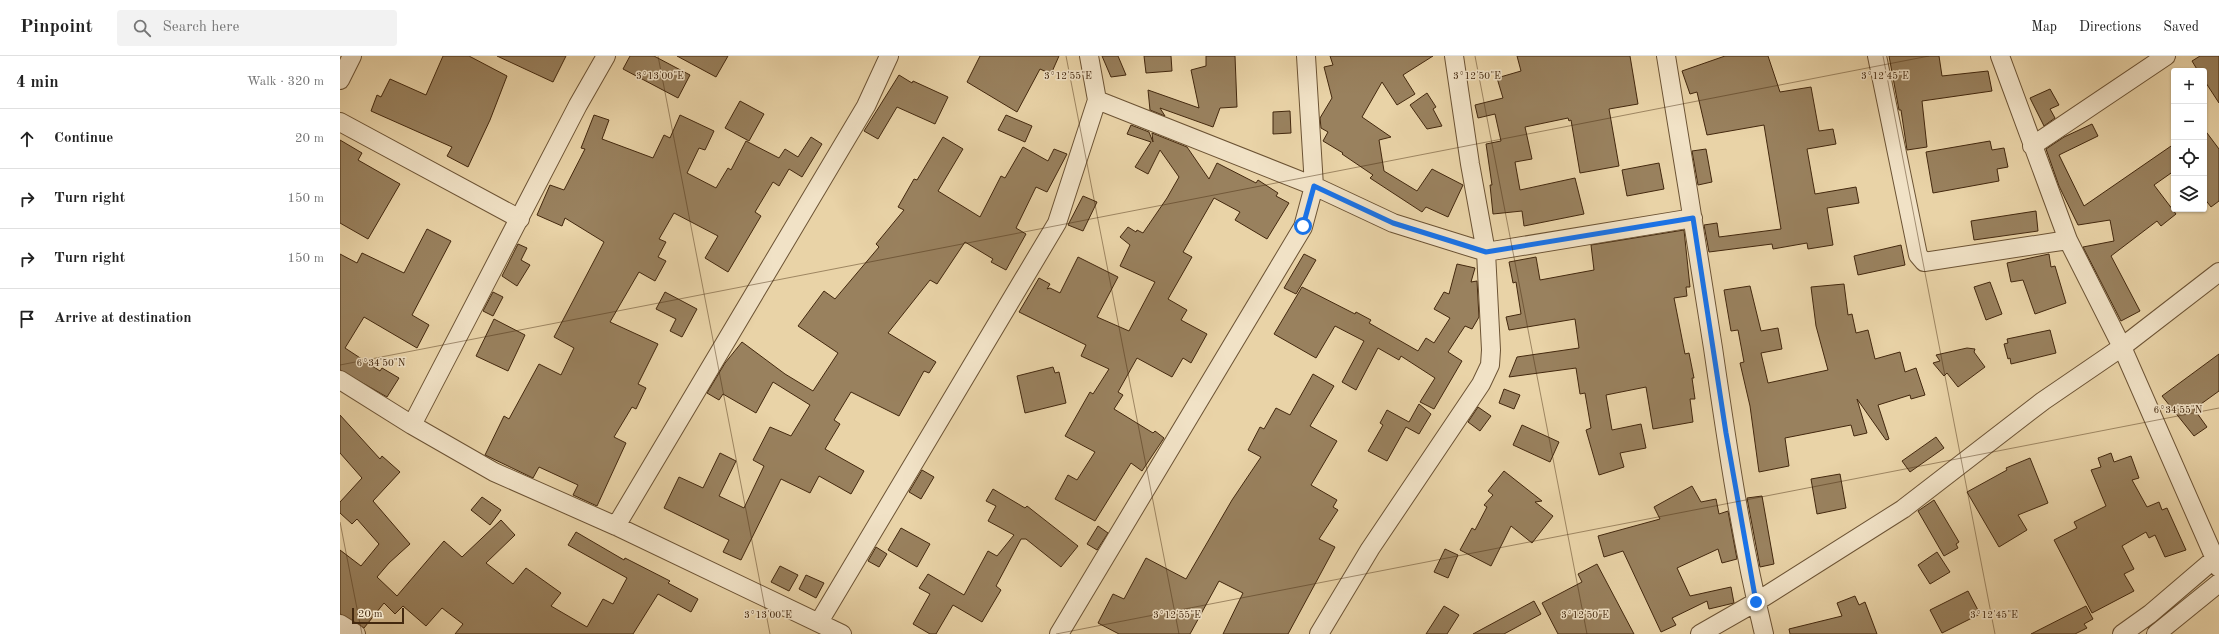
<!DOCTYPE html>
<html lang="en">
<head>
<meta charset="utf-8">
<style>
	body { margin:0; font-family:"Old Standard TT",serif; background:#f2f2f2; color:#222 }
	.controls { position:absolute; right:12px; top:12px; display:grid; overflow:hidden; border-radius:4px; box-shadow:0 1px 3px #0004 }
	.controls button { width:36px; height:36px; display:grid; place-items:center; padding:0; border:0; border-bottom:1px solid #e0e0e0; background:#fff; color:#222; font:20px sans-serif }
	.scale { position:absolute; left:12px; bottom:10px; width:52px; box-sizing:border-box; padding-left:4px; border:2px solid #43280e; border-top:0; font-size:11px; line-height:14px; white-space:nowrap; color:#43280e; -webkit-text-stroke:3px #f1e2c6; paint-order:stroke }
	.stop { position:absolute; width:12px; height:12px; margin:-9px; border:3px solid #1a73e8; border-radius:50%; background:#fff }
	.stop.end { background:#1a73e8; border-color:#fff; box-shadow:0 1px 4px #0008 }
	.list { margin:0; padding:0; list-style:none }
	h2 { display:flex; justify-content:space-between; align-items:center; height:52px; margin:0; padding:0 16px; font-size:17px }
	h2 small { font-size:13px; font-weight:400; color:#767676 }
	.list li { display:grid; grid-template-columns:26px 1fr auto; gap:12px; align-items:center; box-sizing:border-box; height:60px; padding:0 16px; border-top:1px solid #e0e0e0 }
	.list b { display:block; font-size:15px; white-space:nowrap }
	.list em { font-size:13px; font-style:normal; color:#767676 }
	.icon { flex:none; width:22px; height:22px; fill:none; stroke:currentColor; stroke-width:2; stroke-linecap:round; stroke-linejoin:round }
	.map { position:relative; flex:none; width:1879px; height:578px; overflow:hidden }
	header { display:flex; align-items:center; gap:24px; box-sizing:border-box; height:56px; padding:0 20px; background:#fff; border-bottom:1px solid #e0e0e0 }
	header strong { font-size:19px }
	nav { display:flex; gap:22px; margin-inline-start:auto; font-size:14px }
	.search { width:280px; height:36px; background:#f2f2f2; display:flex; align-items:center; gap:10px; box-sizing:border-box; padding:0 14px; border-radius:4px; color:#767676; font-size:15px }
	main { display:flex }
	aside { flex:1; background:#fff }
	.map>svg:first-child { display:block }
	.building { fill:#99815e; stroke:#43280e }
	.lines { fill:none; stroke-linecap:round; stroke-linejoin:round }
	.minor-casing { stroke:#6c5334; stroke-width:20 }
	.minor { stroke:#f1e2c6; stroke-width:18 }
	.route { stroke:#1a73e8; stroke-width:5 }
	.ticks { fill:none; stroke:#43280e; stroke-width:1; stroke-opacity:0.45 }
	.ticks-label { font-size:10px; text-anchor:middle; fill:#43280e; stroke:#f1e2c6; stroke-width:3; stroke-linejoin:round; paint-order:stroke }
</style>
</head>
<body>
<header>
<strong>Pinpoint</strong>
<div class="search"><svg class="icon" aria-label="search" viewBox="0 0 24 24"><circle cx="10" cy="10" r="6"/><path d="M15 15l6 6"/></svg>Search here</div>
<nav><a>Map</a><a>Directions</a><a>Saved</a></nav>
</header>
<main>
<aside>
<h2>4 min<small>Walk · 320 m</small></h2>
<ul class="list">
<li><svg class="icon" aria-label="ahead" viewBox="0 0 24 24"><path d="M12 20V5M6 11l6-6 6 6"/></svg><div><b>Continue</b></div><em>20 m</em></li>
<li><svg class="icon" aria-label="right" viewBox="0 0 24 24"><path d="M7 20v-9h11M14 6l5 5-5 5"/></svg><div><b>Turn right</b></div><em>150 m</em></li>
<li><svg class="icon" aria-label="right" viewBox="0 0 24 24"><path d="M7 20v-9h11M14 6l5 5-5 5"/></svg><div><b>Turn right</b></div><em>150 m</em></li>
<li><svg class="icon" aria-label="arrive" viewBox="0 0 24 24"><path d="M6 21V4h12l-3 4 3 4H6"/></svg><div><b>Arrive at destination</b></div></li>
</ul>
</aside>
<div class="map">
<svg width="1879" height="578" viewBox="0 0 1879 578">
	<rect width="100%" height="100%" fill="#e9d3a7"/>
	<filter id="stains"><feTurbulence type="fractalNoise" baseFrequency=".005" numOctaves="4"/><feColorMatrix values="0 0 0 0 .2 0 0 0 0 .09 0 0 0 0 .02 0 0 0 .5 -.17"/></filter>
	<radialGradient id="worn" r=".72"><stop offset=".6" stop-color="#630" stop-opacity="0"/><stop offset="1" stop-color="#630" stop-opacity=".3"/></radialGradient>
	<path class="building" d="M103 0H129L167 20 150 64 128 111 107 100 112 91 31 55 37 39 41 41 50 23 86 39Z
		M157 0H226L213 26Z
		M290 0H314L350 19 338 42 283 13Z
		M337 0H388L376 21Z
		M640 0H719L711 18 700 13 677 56 627 26Z
		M762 0H778L786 19 771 21Z
		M804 0H831L832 15 806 17Z
		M866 0H895L897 51 880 52 873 71 820 52 825 60 810 54 808 34 859 52 851 14 866 10Z
		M990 0H1093L1063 19 1075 38 1057 49 1042 26 1022 61 1051 81 1039 84 1044 115 1077 135 1092 113 1123 129 1108 161 1086 151 1082 156 1030 122 1033 119 1002 98 1003 97 983 85 988 76 981 72 980 62 992 42 984 11 993 9Z
		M1177 0H1290L1298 48 1269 53 1279 110 1240 117 1231 64 1229 65 1228 62 1185 71 1192 103 1175 106 1180 134 1235 122 1244 158 1184 170 1182 155 1153 158 1150 129H1152L1146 88 1161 85 1155 58 1138 62 1135 49 1163 42 1157 22 1181 15Z
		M1385 0H1428L1440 36 1471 31 1479 75 1493 73 1496 88 1467 93 1475 138 1516 131 1519 147 1487 152 1493 189 1468 193 1467 187 1433 193 1432 188 1369 196 1364 169 1377 167 1379 181 1441 173 1424 69 1367 79 1357 36 1350 38 1342 15Z
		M1549 0H1599L1602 20 1648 15 1652 35 1582 45 1587 91 1567 94 1561 54H1559Z
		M1860 0H1879V47L1864 24V15H1858L1852 5Z
		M559 19 572 27 573 25 608 41 595 68 557 51 538 83 524 75Z
		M1710 33 1719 49 1710 53 1715 62 1704 70 1690 42Z
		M1087 37 1096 51 1093 53 1102 70 1087 73 1070 49Z
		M400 45 424 58 409 85 385 72Z
		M950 55 951 77 933 78V56Z
		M254 59 269 64 262 83 313 102 324 79 330 82 340 59 374 75 365 94 359 92 347 117 376 132 388 112 391 114 406 85 439 102 445 93 458 101 471 81 482 88 462 121 449 113 439 130 433 126 415 156 421 160 388 216 365 202 378 180 334 157 319 183 326 186 318 201 326 205 315 225 299 216 270 266 318 288 298 328 306 332 296 353 292 351 274 381 286 387 257 450 233 439 238 429 199 411 193 422 145 399 164 360 169 363 199 308 221 319 234 292 214 281 264 186 225 162 222 170 197 159 210 129 224 134 245 93 241 92Z
		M666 59 692 70 685 86 658 74Z
		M1752 68 1758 80 1719 99 1744 150 1834 88V115L1814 129 1836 158 1821 170 1817 165 1771 200 1800 255 1781 265 1743 191 1774 185 1770 164 1738 169 1719 130 1706 93 1724 81Z
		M791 69 809 76 813 86 812 77 847 91 869 123 877 107 916 127 918 124 938 137 936 140 949 147 927 183 895 164 900 156 874 142 843 196 852 201 828 243 847 254 841 264 867 278 851 307 843 302 832 321 797 302 778 336 783 339 774 353 813 377 815 375 824 382 802 415 791 407 755 465 715 443 728 419 737 424 755 396 725 380 750 336 753 338 769 313 741 300 746 289 679 256 699 222 710 228 707 233 710 232 720 237 738 201 778 221 757 261 789 275 815 226 780 210 790 189 780 181 788 171 796 176 797 174 803 177 827 142 839 121 820 94 808 118 795 111 811 86 787 78Z
		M1864 73 1879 93V145L1871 151 1864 142Z
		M603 81 623 93 598 135 640 161 661 120 665 122 683 91 708 105 714 93 727 98 707 136 696 131 676 172 686 178 666 214 651 206 653 203 625 186 597 228 590 224 548 277 596 306 589 317 584 315 559 360 511 336 494 364 500 368 485 393 524 415 511 438 479 420 470 437 441 423 401 504 383 496 389 484 324 452 339 421 363 432 380 397 396 405 379 440 404 452 424 410 413 404 430 371 451 380 470 349 433 326 416 357 383 338 379 344 367 337 385 307 402 286 445 318 473 335 498 297 458 270 484 235 495 243 539 191 536 188 564 154 558 151 574 123 577 124Z
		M0 84 22 97 18 104 60 128 28 183 0 167Z
		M1650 85 1652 94 1664 92 1668 111 1657 113 1659 125 1593 137 1586 96Z
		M1366 93 1372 126 1358 129 1352 95Z
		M1319 107 1324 133 1287 140 1282 114Z
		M743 140 757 146 743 175 728 169Z
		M1696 155 1698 175 1634 184 1631 165Z
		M87 173 111 185 72 259 89 269 77 292 24 261 5 292 40 315 42 312 59 322 47 341 0 314V198L17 207 22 197 64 217Z
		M1344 174 1350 231H1346L1347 240 1334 242 1345 298 1349 297 1354 322H1352L1355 343H1350L1353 366 1313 373 1306 331 1266 339 1272 374 1301 368 1306 392 1280 397 1284 411 1259 419 1246 374 1251 372 1245 337 1240 338 1236 312 1169 321 1177 301 1239 292 1235 263 1169 274 1166 261 1181 258 1176 226 1173 227 1169 206 1196 201 1200 224 1254 214 1251 189Z
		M178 188 187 192 181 204 190 209 177 230 162 220Z
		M1561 189 1565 209 1518 219 1514 200Z
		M964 198 976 204 956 238 944 232Z
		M1709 198 1711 211 1715 210 1726 247 1695 258 1683 224 1671 226 1667 207Z
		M1117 208 1135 212 1131 226 1137 225 1139 261 1132 273 1125 270 1108 296 1122 305 1094 353 1080 346 1095 322 1061 300 1059 304 1038 292 1016 334 1002 326 1024 285 995 270 976 302 934 278 962 231 1015 258 1016 256 1031 264 1029 267 1078 295 1086 282 1094 287 1110 262 1094 253 1104 236 1109 238Z
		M1650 226 1662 258 1646 264 1634 231Z
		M1504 228 1508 259 1512 258 1516 277 1528 274 1535 303 1560 296 1565 316 1576 312 1585 339 1571 343 1570 339 1538 349 1549 383 1546 384 1517 343 1527 377 1514 380 1511 369 1445 382 1449 410 1419 416 1410 350 1400 307 1404 306 1398 274 1391 275 1384 234 1410 230 1421 275 1438 272 1442 293 1421 297 1428 327 1488 314 1476 270 1471 231Z
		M153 236 163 241 153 260 143 255Z
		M325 236 357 253 342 281 330 275 336 263 316 253Z
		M154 263 185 279 168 315 136 300Z
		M1710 274 1716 297 1671 308 1670 302 1668 303 1664 288 1668 287 1667 283Z
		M1627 292 1635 293 1634 296 1645 311 1618 331 1607 317 1604 320 1593 307 1600 305 1596 299Z
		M1879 298V335L1854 353 1867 371 1854 380 1822 340Z
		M713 311 715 317 719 316 726 347 685 357 677 320Z
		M973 318 994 330 970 370 997 385 971 429 997 444 993 451 998 454 979 483 995 491 948 578H883L903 537 879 525 850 578H779L758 567 773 538 784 543 806 502 846 523 892 444 921 401 908 394 920 371 924 373 936 352 950 359Z
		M1164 333 1180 339 1174 353 1159 347Z
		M1079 348 1091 358 1079 378 1066 371 1047 405 1028 395 1043 369 1040 367 1047 354 1069 366Z
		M1138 351 1151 360 1140 375 1128 366Z
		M0 359 40 403 42 400 60 416 33 445 70 488 49 507 37 521 57 540 104 485 122 501 161 464 175 479 146 507 173 528 186 512 221 537 211 550 247 571 263 543 273 548 287 522 228 489 236 476 284 504 285 502 330 525 328 527 358 543 351 556 318 538 293 578H115L123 568 102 552 86 570 63 550 55 558 44 547 24 572 0 558V494L21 510 39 488 17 463 12 468 0 457V446L22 422 0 397Z
		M1182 369 1219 386 1210 406 1173 389Z
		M1596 381 1604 392 1570 416 1562 405Z
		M1771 397 1774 406 1791 400 1799 422 1792 424 1807 451 1819 446 1822 454 1827 452 1846 494 1825 501 1815 479 1809 482 1806 476 1782 490 1794 513 1784 518 1794 535 1752 557 1714 484 1737 472 1734 466 1766 450 1751 414 1761 411 1758 402Z
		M1690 402 1708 447 1678 459 1687 474 1659 491 1627 436 1667 414 1666 412Z
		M582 414 594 421 581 443 569 436Z
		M1164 415 1202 445 1195 446 1213 460 1192 487 1171 470 1151 510 1120 494 1132 472 1135 474 1147 451 1144 449 1153 439 1148 435Z
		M1500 418 1506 452 1477 458 1471 423Z
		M1352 430 1361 446 1376 443 1379 458 1388 455 1397 503 1382 507 1378 493 1337 512 1350 540 1391 531 1394 547 1369 553 1367 545 1332 562 1336 569 1321 576 1283 495 1264 501 1258 480 1320 463 1314 451Z
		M653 433 685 452 687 450 738 490 721 511 686 483H681L656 530 661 534 642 566 613 549 596 578H590L573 568 590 538 579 532 588 518 624 539 648 495 657 500 674 479 648 465 656 450 646 445Z
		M1422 440 1434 508 1420 511 1407 442Z
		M142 441 161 454 150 469 131 454Z
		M1594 444 1619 486 1616 488 1618 492 1604 500 1578 455Z
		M758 470 768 477 757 494 747 488Z
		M561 472 590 488 577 511 548 494Z
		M536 491 547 498 539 511 528 505Z
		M1105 493 1118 499 1108 522 1094 516Z
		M1597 496 1610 516 1590 528 1578 509Z
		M1257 508 1294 578H1218L1202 547 1242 526 1238 518Z
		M440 510 458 519 449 535 431 526Z
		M466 519 484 527 476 542 459 533Z
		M1628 535 1640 558 1602 577 1590 554Z
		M1515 540 1519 549 1525 546 1537 578H1450L1449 573 1502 560 1497 547Z
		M1194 545 1201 558 1164 578H1133Z
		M1104 550 1119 559 1107 578H1086Z
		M1746 550 1753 563 1744 568 1747 572 1735 578H1691Z"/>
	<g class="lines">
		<defs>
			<path id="minor" d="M1326 0C1342 97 1358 195 1373 292 1387 388 1401 484 1424 578
				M1537 0 1578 199 1584 206 1728 184
				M1660 0 1728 184 1782 291 1879 512
				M0 24 12 0
				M757 44 974 130 1053 167 1146 196 1353 162
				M0 66 180 163
				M1692 90 1826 0
				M0 324 72 369 154 416 276 470 502 578
				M72 369 238 49 266 0
				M276 470 526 50 549 0
				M479 566 717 167 757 44 749 0
				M0 568 16 578
				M719 578 963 171 974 130 966 0
				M979 578 1030 493 1141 328 1150 309 1151 294 1146 196 1130 108 1114 0
				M1360 578 1416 546 1563 453 1703 345 1782 291 1879 216
				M1782 578 1810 558 1879 499
				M1816 578 1879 527"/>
		</defs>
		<use href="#minor" class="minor-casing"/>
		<use href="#minor" class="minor"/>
	</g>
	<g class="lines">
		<path class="route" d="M963 170 974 130 1053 167 1146 196 1353 162 1386 377 1416 546"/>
	</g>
	<path class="ticks" d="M318 0 430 578M726 0 839 578M1135 0 1247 578M1543 0 1655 578M0 309 1589 0M0 466 22 578M716 578 1879 352"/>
	<g class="ticks-label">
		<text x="320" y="23">3°13'00"E</text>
		<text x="728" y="23">3°12'55"E</text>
		<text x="1137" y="23">3°12'50"E</text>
		<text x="1545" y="23">3°12'45"E</text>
		<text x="41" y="310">6°34'50"N</text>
		<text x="1838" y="357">6°34'55"N</text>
		<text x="428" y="562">3°13'00"E</text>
		<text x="837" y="562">3°12'55"E</text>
		<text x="1245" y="562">3°12'50"E</text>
		<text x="1654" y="562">3°12'45"E</text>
	</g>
	<rect width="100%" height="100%" filter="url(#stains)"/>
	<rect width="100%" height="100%" fill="url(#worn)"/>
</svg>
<div class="controls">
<button>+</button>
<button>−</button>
<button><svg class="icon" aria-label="locate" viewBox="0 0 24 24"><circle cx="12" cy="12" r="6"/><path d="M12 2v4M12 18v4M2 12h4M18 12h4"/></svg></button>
<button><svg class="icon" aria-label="layers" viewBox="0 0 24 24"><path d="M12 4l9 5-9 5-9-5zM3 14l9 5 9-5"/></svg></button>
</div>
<div class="scale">20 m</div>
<div class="stop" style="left:963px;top:170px"></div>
<div class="stop end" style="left:1416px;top:546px"></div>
</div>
</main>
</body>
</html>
